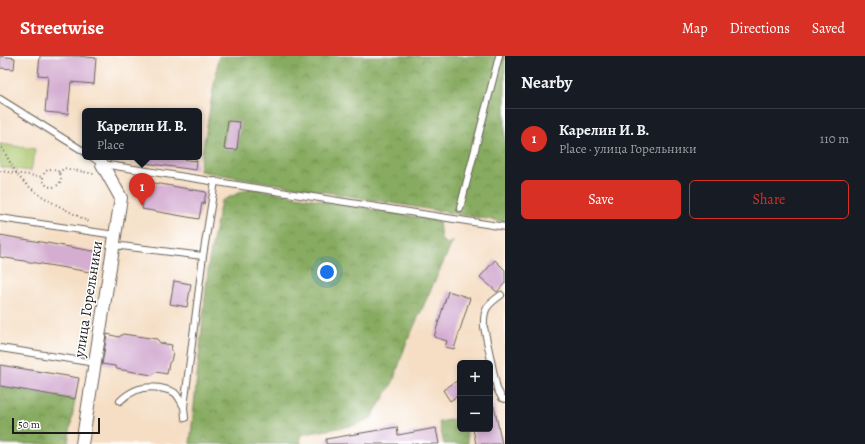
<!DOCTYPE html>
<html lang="en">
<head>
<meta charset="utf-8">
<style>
	body { margin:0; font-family:Alegreya,serif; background:#20242c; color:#f1f3f6 }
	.controls { position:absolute; right:12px; bottom:12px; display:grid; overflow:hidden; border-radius:6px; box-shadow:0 2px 6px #0003 }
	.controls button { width:36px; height:36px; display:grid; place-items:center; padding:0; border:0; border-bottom:1px solid #363941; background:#171b24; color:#f1f3f6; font:20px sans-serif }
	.scale { position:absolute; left:12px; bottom:10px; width:88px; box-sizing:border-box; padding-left:4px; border:2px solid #1c1c1c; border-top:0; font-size:11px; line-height:14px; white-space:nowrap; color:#1c1c1c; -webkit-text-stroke:3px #fff; paint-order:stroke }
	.you { position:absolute; left:327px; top:216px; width:14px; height:14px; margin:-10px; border:3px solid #fff; border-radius:50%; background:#1a73e8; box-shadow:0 0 0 6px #1a73e833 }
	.badge { display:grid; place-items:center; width:26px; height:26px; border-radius:50%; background:#d93025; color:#fff; font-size:13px; font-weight:700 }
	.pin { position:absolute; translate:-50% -33px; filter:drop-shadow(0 1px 2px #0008) }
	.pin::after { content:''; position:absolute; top:21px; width:14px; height:12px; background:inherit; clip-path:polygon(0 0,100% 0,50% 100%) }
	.popup { position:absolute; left:82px; top:52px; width:120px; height:52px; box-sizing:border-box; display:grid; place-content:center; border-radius:6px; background:#171b24; filter:drop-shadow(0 1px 3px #0005); font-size:13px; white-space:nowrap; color:#9ea1a6 }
	.popup b { font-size:15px; color:#f1f3f6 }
	.popup::after { content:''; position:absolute; left:50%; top:100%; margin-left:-8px; border:8px solid transparent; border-top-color:#171b24 }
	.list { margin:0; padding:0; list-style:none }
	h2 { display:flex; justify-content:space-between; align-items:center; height:52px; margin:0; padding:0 16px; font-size:17px }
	h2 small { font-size:13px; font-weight:400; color:#9ea1a6 }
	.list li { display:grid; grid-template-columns:26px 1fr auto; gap:12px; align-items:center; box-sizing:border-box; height:60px; padding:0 16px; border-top:1px solid #363941 }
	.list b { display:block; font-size:15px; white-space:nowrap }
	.list p { margin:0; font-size:13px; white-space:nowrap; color:#9ea1a6 }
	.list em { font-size:13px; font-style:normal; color:#9ea1a6 }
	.actions { display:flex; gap:8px; padding:12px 16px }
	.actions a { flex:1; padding:9px 0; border:1px solid #d93025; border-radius:6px; text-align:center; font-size:14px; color:#d93025 }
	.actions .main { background:#d93025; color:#fff }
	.map { position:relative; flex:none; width:505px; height:388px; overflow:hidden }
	header { display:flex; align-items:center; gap:24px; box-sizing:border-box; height:56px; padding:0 20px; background:#d93025; color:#fff }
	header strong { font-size:19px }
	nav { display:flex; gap:22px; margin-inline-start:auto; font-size:14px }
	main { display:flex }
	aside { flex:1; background:#171b24 }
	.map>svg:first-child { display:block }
	.forest { fill:url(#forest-crowns); stroke:#52643e }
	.park { fill:#aac66c; stroke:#637144 }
	.building { fill:#d4add1 }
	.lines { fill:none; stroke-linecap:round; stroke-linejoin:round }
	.lane-casing { stroke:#686057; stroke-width:8 }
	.street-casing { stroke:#686057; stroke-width:14 }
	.path { stroke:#686057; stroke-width:2; stroke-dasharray:1 3; stroke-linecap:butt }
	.lane { stroke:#fff; stroke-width:6 }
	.street { stroke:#fff; stroke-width:12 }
	.labels { text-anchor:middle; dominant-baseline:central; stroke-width:3; stroke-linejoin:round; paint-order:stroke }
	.street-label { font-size:15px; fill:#1c1c1c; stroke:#fff }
</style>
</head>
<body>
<header>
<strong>Streetwise</strong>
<nav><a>Map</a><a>Directions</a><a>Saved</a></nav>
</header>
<main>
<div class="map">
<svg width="505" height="388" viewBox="0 0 505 388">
	<defs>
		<pattern id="forest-crowns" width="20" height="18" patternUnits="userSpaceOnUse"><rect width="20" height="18" fill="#87ab60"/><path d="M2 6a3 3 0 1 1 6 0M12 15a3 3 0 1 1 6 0" fill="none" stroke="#6e8a4e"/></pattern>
	</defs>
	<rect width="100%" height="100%" fill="#fff"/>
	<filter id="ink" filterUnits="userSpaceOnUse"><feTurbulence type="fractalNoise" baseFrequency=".025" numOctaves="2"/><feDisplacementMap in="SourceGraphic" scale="8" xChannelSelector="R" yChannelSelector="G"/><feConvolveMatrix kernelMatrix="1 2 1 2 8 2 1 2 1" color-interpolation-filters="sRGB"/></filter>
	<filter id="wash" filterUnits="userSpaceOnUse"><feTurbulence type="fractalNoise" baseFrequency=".012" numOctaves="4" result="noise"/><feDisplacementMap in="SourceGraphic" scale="16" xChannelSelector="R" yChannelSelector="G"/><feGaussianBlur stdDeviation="0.9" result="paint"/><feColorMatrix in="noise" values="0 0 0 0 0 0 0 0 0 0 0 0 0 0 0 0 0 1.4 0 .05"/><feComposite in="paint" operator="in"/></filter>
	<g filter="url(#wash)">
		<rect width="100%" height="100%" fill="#f5dec4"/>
		<path class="forest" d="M219 0H505V166L199 115Z
			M250 132 439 165 441 184 448 188 453 185 406 288 393 326 371 362 355 369 300 379 301 388H190L209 204 221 145Z
			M0 330 75 343 68 388H0Z
			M460 362V373H466L468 388H444L439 366Z"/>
		<path class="park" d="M0 88 35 93 31 115 0 111Z"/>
		<g id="blocks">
			<path class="building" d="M0 0 15 2 14 13 0 12Z
				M40 0H78L96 2 94 28 71 26 68 58 45 56 48 20 38 19Z
				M228 65 240 66 237 94 224 93Z
				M144 101H167L197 105 196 114 144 107Z
				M143 125 206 136 204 148 202 147 199 163 142 153 144 137H142Z
				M0 179 99 196 96 217 0 201Z
				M495 204 505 214V227L497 236 480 221Z
				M174 225 191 228 187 251 170 248Z
				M448 235 470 242 454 293 445 291 447 285 434 281Z
				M107 278 119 281 123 278 157 283 160 287 172 289 171 294 173 296 171 305 169 307 167 318 156 316 152 319 117 313 115 310 102 308Z
				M0 309 79 322 75 343 0 330Z
				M460 323V338L450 345 443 334Z
				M490 350H494L502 388H476L473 373H490Z
				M397 371 398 379 436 372 439 388H326V383Z"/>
		</g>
	</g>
	<g filter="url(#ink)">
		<use href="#blocks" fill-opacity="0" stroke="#686057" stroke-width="1"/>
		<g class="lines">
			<defs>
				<path id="lane" d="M0 43 85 96
					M92 101 102 108 505 171
					M460 152 499 0
					M0 162 115 179
					M113 189 203 200 184 351 185 362
					M203 200 215 125
					M501 239C487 249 483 253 484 271L497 333 502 342 505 343
					M0 292 95 307
					M120 345C131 334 144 329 160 332 165 333 171 334 175 337 179 341 181 346 184 351"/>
				<path id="street" d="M82 388 121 142 102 108"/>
			</defs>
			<use href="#lane" class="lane-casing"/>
			<use href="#street" class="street-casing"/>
			<path class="path" d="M0 88C6 98 10 108 17 118 32 139 66 153 89 166
				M43 122a9 9 0 1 1 18 0a9 9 0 1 1-18 0Z
				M0 115 43 121
				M59 117 64 112 94 118"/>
			<use href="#lane" class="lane"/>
			<use href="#street" class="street"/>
		</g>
	</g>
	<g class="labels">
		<g class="street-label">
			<text transform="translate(88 243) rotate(-81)">улица Горельники</text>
		</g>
	</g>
</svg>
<div class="controls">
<button>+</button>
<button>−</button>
</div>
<div class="scale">50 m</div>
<div class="you"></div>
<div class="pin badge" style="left:142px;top:150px">1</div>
<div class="popup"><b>Карелин И. В.</b>Place</div>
</div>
<aside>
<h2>Nearby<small></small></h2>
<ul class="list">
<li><span class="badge">1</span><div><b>Карелин И. В.</b><p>Place · улица Горельники</p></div><em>110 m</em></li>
</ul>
<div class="actions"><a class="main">Save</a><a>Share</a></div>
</aside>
</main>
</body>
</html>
